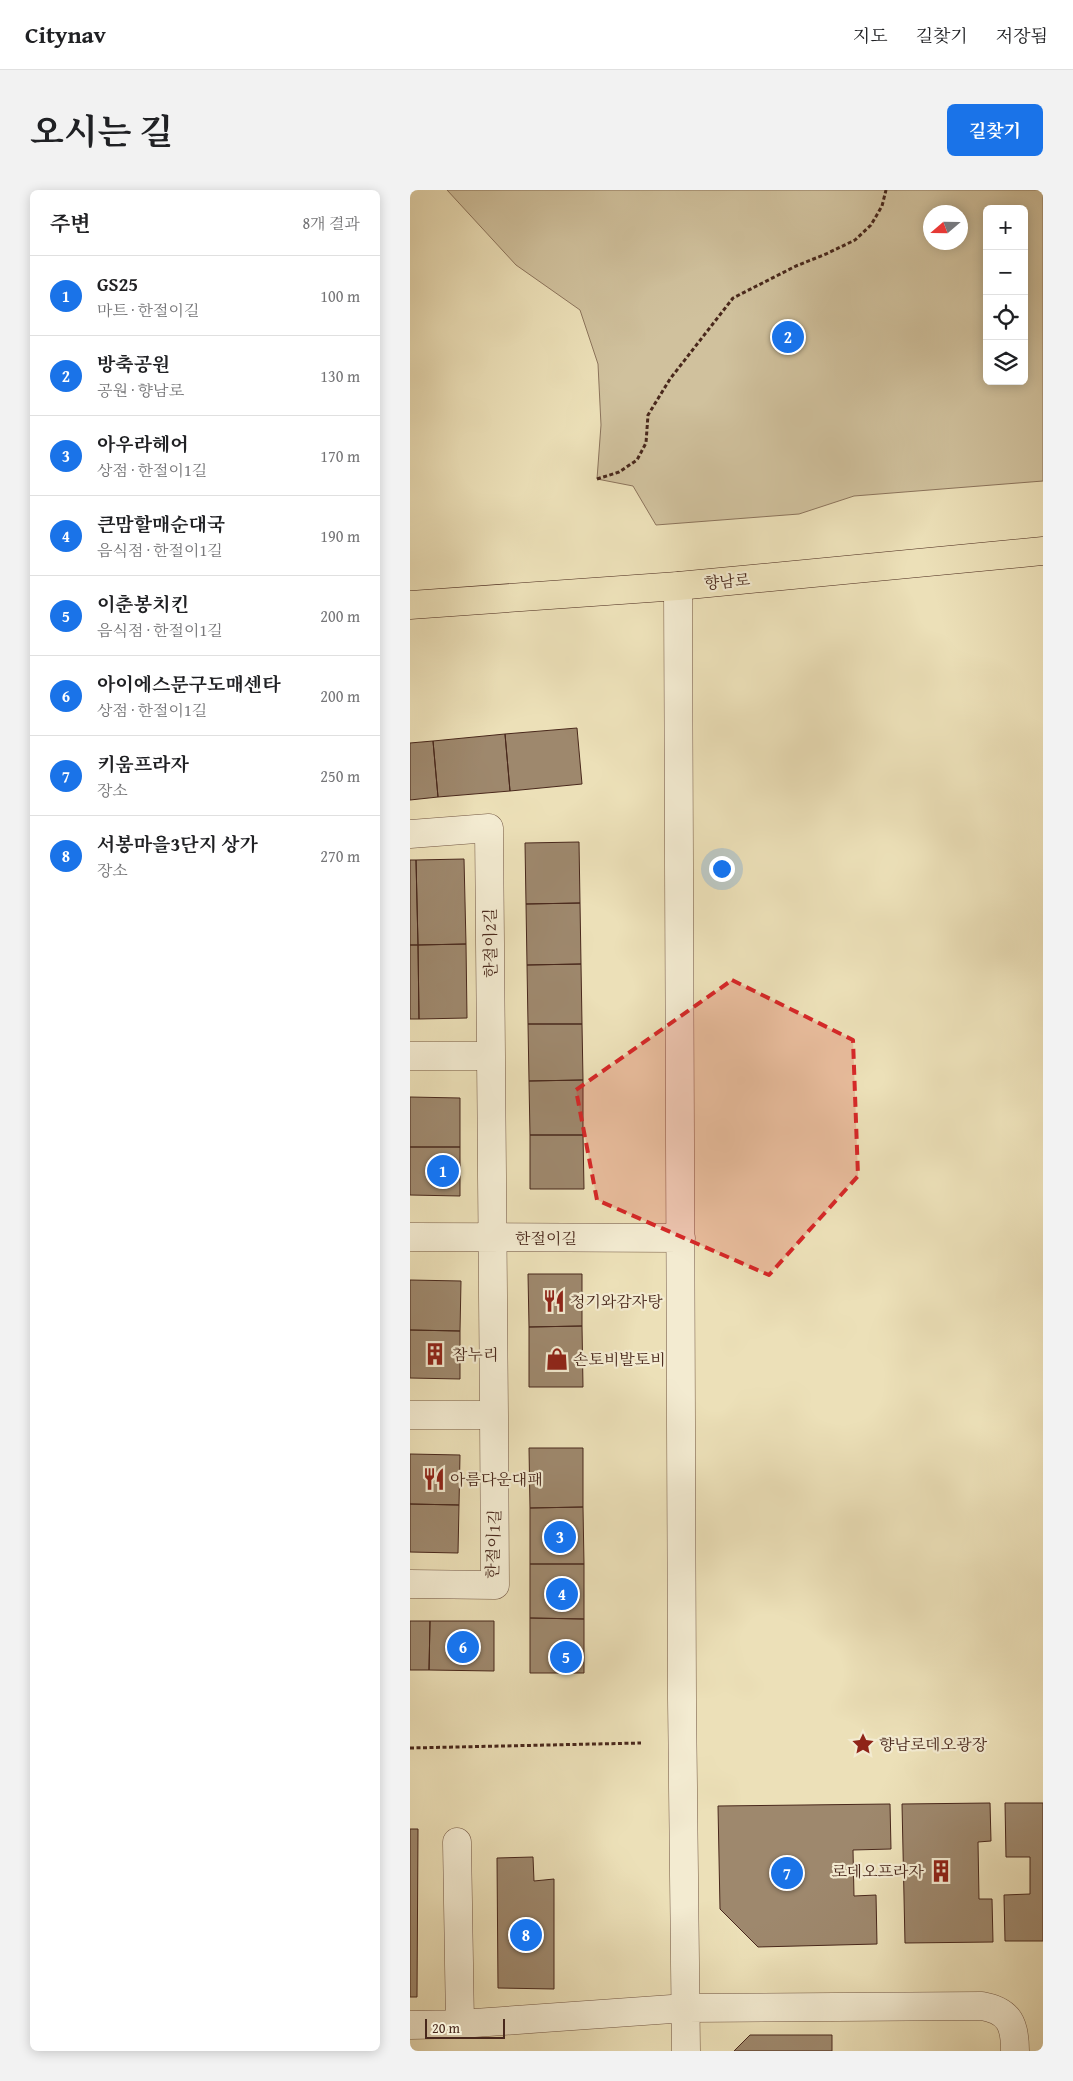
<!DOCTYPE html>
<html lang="ko">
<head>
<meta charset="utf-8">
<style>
	body { margin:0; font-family:"Gentium Book Plus","Noto Serif KR",serif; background:#f2f2f2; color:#202124 }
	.controls { position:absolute; right:15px; top:15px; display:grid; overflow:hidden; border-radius:8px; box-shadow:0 2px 12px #0003 }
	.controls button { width:45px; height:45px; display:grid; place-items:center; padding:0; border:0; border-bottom:1px solid #e0e0e0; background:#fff; color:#202124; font:25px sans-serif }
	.compass { position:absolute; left:513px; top:15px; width:45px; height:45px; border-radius:50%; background:#fff; box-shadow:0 2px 12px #0003; rotate:250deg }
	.scale { position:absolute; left:15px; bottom:12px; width:80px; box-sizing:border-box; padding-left:5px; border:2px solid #49281c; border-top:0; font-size:14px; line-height:18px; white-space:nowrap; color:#49281c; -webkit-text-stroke:4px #f3ebd1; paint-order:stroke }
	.you { position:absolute; left:311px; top:678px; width:18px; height:18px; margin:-12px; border:4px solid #fff; border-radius:50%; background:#1a73e8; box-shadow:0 0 0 8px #1a73e833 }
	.badge { display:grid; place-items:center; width:32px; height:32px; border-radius:50%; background:#1a73e8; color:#fff; font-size:16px; font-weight:700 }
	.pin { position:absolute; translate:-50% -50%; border:2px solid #fff; box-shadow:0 1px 5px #0006 }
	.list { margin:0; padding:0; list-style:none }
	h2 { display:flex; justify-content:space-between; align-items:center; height:65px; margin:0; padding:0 20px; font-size:21px }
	h2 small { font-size:16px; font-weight:400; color:#757577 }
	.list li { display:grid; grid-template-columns:32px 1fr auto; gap:15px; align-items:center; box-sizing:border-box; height:80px; padding:0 20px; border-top:1px solid #e0e0e0 }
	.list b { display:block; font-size:19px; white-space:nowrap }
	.list p { margin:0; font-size:16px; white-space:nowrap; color:#757577 }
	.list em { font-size:16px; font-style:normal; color:#757577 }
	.icon { flex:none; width:28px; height:28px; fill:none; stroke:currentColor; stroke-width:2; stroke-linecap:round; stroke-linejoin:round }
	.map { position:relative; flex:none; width:633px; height:1861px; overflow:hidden; border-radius:8px }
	header { display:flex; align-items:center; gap:30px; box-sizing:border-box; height:70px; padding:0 25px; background:#fff; border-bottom:1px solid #e0e0e0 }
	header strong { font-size:24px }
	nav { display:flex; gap:28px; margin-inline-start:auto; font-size:18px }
	.intro { display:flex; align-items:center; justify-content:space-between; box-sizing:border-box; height:120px; padding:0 30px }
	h1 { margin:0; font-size:35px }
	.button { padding:12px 22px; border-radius:8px; background:#1a73e8; color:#fff; font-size:18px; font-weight:700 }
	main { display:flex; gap:30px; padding:0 30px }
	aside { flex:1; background:#fff; border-radius:8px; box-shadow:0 2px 12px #0003 }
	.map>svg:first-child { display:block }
	.green { fill:#d0c19d; stroke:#8c745c; fill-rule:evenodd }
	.building { fill:#9e886d; stroke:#49281c }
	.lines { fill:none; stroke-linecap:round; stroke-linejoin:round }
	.minor-casing { stroke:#725643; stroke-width:29 }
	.major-casing { stroke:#49281c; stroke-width:29 }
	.path { stroke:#49281c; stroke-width:3; stroke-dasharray:4 2.5; stroke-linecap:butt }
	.minor { stroke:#f3ebd1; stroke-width:28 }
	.major { stroke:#ece0b8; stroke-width:28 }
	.marked { fill:#d62828; fill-opacity:0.2; stroke:#d62828; stroke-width:4; stroke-dasharray:10 6; stroke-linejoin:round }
	.labels { text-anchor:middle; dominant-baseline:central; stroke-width:4.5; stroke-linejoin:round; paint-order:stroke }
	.street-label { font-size:16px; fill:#49281c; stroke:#f3ebd1 }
	.poi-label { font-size:16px; fill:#49281c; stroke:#f3ebd1; text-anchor:start }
</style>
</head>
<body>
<header>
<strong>Citynav</strong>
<nav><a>지도</a><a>길찾기</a><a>저장됨</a></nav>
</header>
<div class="intro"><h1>오시는 길</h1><a class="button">길찾기</a></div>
<main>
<aside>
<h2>주변<small>8개 결과</small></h2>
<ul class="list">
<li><span class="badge">1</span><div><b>GS25</b><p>마트 · 한절이길</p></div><em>100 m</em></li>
<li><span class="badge">2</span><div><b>방축공원</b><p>공원 · 향남로</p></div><em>130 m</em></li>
<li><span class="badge">3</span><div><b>아우라헤어</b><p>상점 · 한절이1길</p></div><em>170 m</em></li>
<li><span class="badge">4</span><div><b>큰맘할매순대국</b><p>음식점 · 한절이1길</p></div><em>190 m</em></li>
<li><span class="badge">5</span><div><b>이춘봉치킨</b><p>음식점 · 한절이1길</p></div><em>200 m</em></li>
<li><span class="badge">6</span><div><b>아이에스문구도매센타</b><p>상점 · 한절이1길</p></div><em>200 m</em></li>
<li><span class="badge">7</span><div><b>키움프라자</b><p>장소</p></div><em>250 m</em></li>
<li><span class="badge">8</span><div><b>서봉마을3단지 상가</b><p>장소</p></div><em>270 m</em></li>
</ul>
</aside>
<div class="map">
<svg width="633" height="1861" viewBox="0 0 633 1861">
	<rect width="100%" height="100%" fill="#ece0b8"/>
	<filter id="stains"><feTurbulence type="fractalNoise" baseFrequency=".004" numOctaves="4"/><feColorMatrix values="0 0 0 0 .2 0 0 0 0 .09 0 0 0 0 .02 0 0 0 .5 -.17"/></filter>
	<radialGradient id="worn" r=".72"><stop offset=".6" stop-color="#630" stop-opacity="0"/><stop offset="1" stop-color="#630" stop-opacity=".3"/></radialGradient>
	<path class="green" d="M37 0H633V291L444 306 389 324 246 335 223 296 187 289 191 235 188 174 170 120 106 75ZM577 19H614V191H577ZM520 22H550V52H520Z"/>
	<path class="building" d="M167 538 172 594 100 601 95 544Z
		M95 544 100 601 28 607 23 551Z
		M23 551 28 607 0 610V553Z
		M169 652 170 713 116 714 115 653Z
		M54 669 56 754 8 755 6 670Z
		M0 670H6L8 755H0Z
		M170 713 171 774 117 775 116 714Z
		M56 754 57 828 9 829 8 755Z
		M0 755H8L9 829H0Z
		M171 774 172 834H118L117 775Z
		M118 834H172L173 890 119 891Z
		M173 890V945H120L119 891Z
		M0 907 50 908V957H0Z
		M120 945H173L174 999H120Z
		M0 957H50V1006L0 1005Z
		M118 1084H172V1136L119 1137Z
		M0 1090 51 1091 50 1141 0 1140Z
		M172 1136 173 1197H119V1137Z
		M0 1140 50 1141V1189L0 1188Z
		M119 1258H173V1317L120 1318Z
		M0 1264 50 1265 49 1315 0 1314Z
		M0 1314 49 1315 48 1363 0 1362Z
		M173 1317 174 1374H120V1318Z
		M120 1374H174V1429L120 1428Z
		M120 1428 174 1429V1483H120Z
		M0 1431H20L19 1480H0Z
		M20 1431H84V1481L19 1480Z
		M580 1613 581 1651 568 1652 569 1709H582L583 1752 495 1753 492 1614Z
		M595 1613H633V1751H595L594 1705 620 1704V1667H596Z
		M480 1614 481 1659 443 1660 444 1706 466 1705 467 1754 348 1757 310 1719 308 1616Z
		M0 1639H8L7 1807H0Z
		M123 1667 124 1691 144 1689V1799L88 1798 87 1668Z
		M340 1845H422V1861H324Z"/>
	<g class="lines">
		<defs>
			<path id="minor" d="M268 396 272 1509 276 1861
				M0 644 79 638 81 866H0
				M81 866 84 1225
				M0 1047 271 1048
				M0 1225H84L85 1395 0 1394
				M47 1652 50 1834
				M0 1835 50 1834 276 1818 572 1816C600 1821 605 1835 605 1861"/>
			<path id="major" d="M0 415 268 396 633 361"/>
		</defs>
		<use href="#minor" class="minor-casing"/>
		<use href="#major" class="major-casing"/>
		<path class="path" d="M187 289 209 282 227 270 236 253 238 225 260 189 323 108 386 76 416 64 445 50 461 35 472 16 476 0
			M0 1558 231 1553"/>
		<use href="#minor" class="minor"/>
		<use href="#major" class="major"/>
	</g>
	<path class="marked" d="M322 790 443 850 448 986 359 1085 187 1010 166 900Z"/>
	<defs>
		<symbol id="restaurant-bare" viewBox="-9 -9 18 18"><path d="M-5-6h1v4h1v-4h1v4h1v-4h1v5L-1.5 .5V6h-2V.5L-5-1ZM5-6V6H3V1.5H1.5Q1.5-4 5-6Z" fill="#8f2418" stroke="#f3ebd1" stroke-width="2.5" paint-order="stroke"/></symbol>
		<symbol id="building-bare" viewBox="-9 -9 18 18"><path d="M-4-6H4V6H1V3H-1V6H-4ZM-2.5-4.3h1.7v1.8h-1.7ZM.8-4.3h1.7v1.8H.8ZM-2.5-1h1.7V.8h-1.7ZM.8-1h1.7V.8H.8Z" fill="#8f2418" stroke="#f3ebd1" stroke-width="2.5" paint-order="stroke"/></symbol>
		<symbol id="shop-bare" viewBox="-9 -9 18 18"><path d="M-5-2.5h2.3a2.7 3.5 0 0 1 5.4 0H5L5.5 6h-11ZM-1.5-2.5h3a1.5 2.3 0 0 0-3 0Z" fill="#8f2418" stroke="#f3ebd1" stroke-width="2.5" paint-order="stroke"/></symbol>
		<symbol id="sight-bare" viewBox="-9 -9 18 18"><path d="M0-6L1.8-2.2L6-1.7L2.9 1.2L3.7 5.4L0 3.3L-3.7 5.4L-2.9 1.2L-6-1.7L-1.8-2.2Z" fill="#8f2418" stroke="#f3ebd1" stroke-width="2.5" paint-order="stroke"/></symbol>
	</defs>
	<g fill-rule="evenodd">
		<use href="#restaurant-bare" x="128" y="1095" width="32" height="32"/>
		<use href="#building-bare" x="9" y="1148" width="32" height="32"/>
		<use href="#shop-bare" x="131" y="1153" width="32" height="32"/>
		<use href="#restaurant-bare" x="8" y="1273" width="32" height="32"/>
		<use href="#sight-bare" x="437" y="1538" width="32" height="32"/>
		<use href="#building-bare" x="515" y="1665" width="32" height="32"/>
	</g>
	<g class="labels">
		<g class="street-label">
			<text transform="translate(317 391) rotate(-5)">향남로</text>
			<text transform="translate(80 753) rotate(-91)">한절이2길</text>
			<text x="136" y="1048">한절이길</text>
			<text transform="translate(83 1354) rotate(-88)">한절이1길</text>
		</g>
		<g class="poi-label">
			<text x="160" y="1111">청기와감자탕</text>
			<text x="42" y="1164">참누리</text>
			<text x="163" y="1169">손토비발토비</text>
			<text x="40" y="1289">아름다운대패</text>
			<text x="469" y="1554">향남로데오광장</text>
			<text x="514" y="1681" text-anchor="end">로데오프라자</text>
		</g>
	</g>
	<rect width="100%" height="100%" filter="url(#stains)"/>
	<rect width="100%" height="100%" fill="url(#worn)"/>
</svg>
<div class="controls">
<button>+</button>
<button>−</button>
<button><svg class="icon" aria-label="locate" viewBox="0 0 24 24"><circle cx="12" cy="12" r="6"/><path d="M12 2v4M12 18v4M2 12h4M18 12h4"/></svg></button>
<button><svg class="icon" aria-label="layers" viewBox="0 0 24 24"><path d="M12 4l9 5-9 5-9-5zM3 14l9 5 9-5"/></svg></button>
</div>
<svg class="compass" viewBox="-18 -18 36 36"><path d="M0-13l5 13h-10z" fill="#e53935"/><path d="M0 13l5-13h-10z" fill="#757577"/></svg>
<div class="scale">20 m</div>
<div class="you"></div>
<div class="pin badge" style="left:33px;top:981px">1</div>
<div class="pin badge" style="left:378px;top:147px">2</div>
<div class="pin badge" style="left:150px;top:1347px">3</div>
<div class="pin badge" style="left:152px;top:1404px">4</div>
<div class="pin badge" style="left:156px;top:1467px">5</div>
<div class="pin badge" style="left:53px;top:1457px">6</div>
<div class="pin badge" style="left:377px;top:1683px">7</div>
<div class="pin badge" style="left:116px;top:1745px">8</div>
</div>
</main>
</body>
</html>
